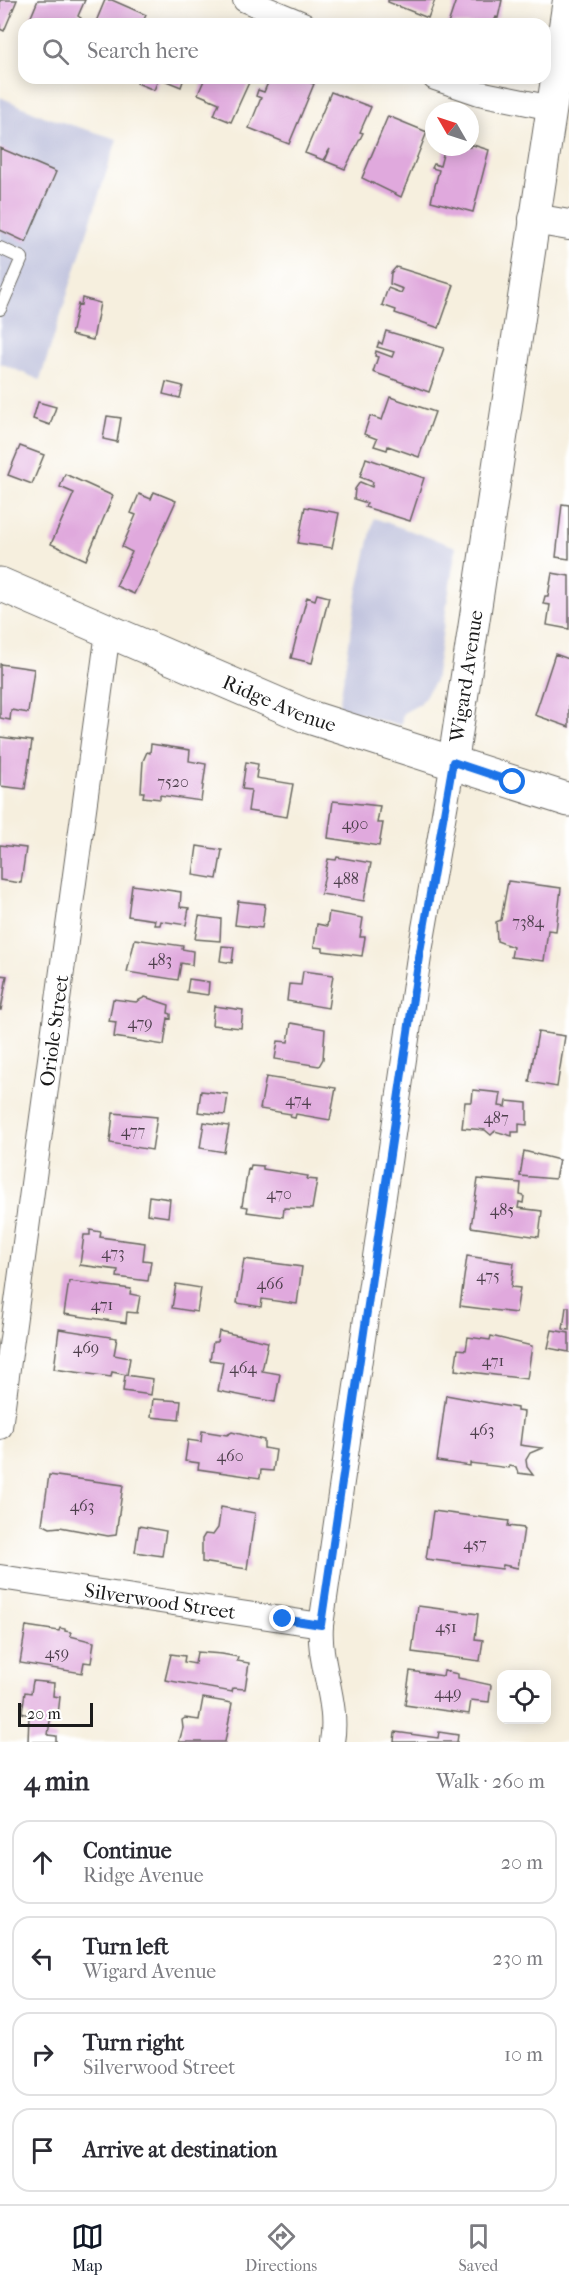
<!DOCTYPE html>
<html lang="en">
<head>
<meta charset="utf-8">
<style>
	body { margin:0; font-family:"IM FELL French Canon",serif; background:#f7f7f7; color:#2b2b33 }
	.controls { position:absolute; right:18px; bottom:18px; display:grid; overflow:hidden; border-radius:12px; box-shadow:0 3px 15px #0003 }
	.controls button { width:54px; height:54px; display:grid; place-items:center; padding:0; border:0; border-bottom:2px solid #e1e1e2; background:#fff; color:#2b2b33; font:30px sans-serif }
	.compass { position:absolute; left:425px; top:102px; width:54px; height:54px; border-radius:50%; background:#fff; box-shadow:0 3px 15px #0003; rotate:309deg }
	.scale { position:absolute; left:18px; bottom:15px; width:75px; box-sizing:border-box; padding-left:6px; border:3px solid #1c1c1c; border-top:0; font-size:16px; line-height:21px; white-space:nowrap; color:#1c1c1c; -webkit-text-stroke:4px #fff; paint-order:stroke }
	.stop { position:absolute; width:18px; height:18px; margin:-14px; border:4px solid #1a73e8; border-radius:50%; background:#fff }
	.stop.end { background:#1a73e8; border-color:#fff; box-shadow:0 2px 6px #0008 }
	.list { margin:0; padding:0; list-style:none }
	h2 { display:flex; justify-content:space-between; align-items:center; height:78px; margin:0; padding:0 24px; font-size:26px }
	h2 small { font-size:20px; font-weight:400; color:#7c7c81 }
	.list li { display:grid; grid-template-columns:39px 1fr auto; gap:18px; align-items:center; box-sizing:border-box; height:84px; margin:0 12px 12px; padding:0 12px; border:2px solid #e1e1e2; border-radius:18px }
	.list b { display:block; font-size:22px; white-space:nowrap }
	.list p { margin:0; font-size:20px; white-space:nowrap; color:#7c7c81 }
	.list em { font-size:20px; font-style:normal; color:#7c7c81 }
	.icon { flex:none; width:33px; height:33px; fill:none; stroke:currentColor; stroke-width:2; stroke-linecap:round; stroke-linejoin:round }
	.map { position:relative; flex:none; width:569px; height:1742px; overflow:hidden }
	.search { position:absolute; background:#fff; box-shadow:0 3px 15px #0003; left:18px; right:18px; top:18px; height:66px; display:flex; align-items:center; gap:15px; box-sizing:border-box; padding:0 21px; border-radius:18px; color:#7c7c81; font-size:22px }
	.sheet { height:462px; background:#fff }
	nav { display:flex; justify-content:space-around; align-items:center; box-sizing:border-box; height:84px; border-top:2px solid #e1e1e2; background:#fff; font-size:16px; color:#7c7c81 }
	nav a { display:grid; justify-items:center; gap:3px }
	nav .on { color:#111827 }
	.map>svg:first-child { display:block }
	.industrial { fill:#c0c2dd }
	.building { fill:#e0a9dd }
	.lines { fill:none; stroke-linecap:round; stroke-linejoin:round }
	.service-casing { stroke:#686660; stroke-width:14 }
	.minor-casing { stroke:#686660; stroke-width:26 }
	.tertiary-casing { stroke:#686660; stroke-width:32 }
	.secondary-casing { stroke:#686660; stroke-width:35 }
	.service { stroke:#fff; stroke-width:12 }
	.minor { stroke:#fff; stroke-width:24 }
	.tertiary { stroke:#fff; stroke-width:30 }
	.secondary { stroke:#fff; stroke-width:33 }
	.route { stroke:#1a73e8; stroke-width:8 }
	.labels { text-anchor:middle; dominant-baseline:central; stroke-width:5; stroke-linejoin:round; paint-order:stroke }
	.number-label { font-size:16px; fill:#4d3f4c }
	.street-label { font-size:20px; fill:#1c1c1c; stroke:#fff }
</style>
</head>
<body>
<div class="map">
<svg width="569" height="1742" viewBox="0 0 569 1742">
	<rect width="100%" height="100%" fill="#fff"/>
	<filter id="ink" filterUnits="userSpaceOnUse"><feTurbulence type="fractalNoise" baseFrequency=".0167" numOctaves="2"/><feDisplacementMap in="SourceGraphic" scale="12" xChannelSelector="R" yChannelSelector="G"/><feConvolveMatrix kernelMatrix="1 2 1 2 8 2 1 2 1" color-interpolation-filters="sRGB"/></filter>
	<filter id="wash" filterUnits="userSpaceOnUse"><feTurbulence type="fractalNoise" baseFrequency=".008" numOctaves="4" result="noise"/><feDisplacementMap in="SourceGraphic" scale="24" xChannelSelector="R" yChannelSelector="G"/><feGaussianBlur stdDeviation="1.35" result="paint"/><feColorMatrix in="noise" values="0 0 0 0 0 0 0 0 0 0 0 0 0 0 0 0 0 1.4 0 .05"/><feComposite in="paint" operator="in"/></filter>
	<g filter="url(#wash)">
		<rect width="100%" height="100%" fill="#f6efde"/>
		<path class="industrial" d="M0 97 46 117 117 139 40 380 0 363Z
			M374 518 456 547 435 681 420 704 403 713 401 725 379 720 339 706 357 594Z"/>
		<g id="blocks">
			<path class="building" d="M0 0H17L4 31 0 29Z
				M38 0H85L78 16 81 18 75 24H28Z
				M105 0H112L146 15 142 24H95Z
				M388 0H435L428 18 388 2Z
				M456 0H502L498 18 496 17 493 24H448Z
				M139 78H184L181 87 159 78 154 90 137 83Z
				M205 78H251L231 122 214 115 219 103 198 94Z
				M270 78H299L314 84 289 144 249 128 261 98 256 96 258 90 264 92Z
				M331 92 371 107 360 132 363 133 345 169 325 161 330 149 323 160 305 153Z
				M388 116 427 132 401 197 362 178Z
				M470 144 489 150 473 212 431 201 439 170 432 168 434 164 440 166 445 147H470Z
				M0 148 56 172 26 242 0 230Z
				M396 267 454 285 439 328 395 313 396 310 382 305 388 288 401 293 403 289 390 284 391 273Z
				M82 298 100 303 93 340 71 335 78 304 81 305Z
				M386 331 444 348 429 392 373 372 378 357 375 356 376 351 392 357 394 352 377 347 379 342 382 344Z
				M166 382 183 386 180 398 163 394Z
				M390 397 435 412 419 457 388 446 387 450 374 446 377 439 364 434 370 416 382 420Z
				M38 402 56 407 50 425 33 419Z
				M107 416 121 418 117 442 103 439Z
				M20 446 44 455 32 484 8 475Z
				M366 458 424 478 410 521 365 507 367 503 354 499 355 489 360 482 372 487 373 482 360 477Z
				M65 474 113 496 86 560 51 544 74 493 60 487Z
				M154 492 176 501 134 594 116 586 132 552 122 547 136 515 131 513 139 494 151 499Z
				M562 504 569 505V559L556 557Z
				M305 507 339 513 332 548 298 543Z
				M552 573 569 576V629L547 625 550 605 543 604 545 596H548Z
				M317 594 329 597 312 663 291 658 307 597 315 600Z
				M555 654 569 659V727L535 715Z
				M0 664 34 669 28 713 11 710 10 720 0 718Z
				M0 737 32 741 25 789 0 786Z
				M151 744 190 750 189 761 206 764 201 801 160 795V799L143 797 144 792H141L143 761 147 752 150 753Z
				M246 762 258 764 256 778 293 784 287 817 248 811 251 790 242 789Z
				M333 801 380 806 377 823H383L379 846 328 838Z
				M0 845 26 848 21 883 0 880Z
				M197 846 222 850 217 879 193 875Z
				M337 857 371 863 364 901 321 894 328 859 336 860Z
				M508 881 561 888 556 931 548 930 544 961 511 957 513 947 497 941 496 922 501 920Z
				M132 885 181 892 180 907 189 908 186 925 161 921 160 925H154L155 920 128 916Z
				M238 901 265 904 262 928 235 925Z
				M329 912 363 918 360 937H365L362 956 323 951V948L314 947 317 924 327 926Z
				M199 916 221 919 220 941 195 939Z
				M135 939 183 946 182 949 193 951 192 965 181 963 178 980 127 972Z
				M222 946 234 947 232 963 220 961Z
				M303 971 333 975 328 1008 287 1001 289 984 301 985Z
				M0 975 7 976 1 1010H0Z
				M189 979 209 982 208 995 187 992Z
				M145 997 169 1005 168 1013 171 1014V1019L168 1018 164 1045 114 1037 116 1022 109 1021 113 999 136 1002Z
				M214 1006 243 1010 241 1028 212 1025Z
				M291 1023 325 1029 323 1059 319 1066 275 1059 278 1041 288 1042Z
				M538 1032 565 1036 557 1087 529 1082Z
				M266 1077 336 1088 330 1120 296 1114 295 1118 290 1117 291 1114 260 1109Z
				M473 1090 501 1093 499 1106 506 1107 507 1101 527 1103V1125L519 1124V1132H512V1136L495 1131 491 1135 485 1130 462 1128 465 1102H472Z
				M201 1091 228 1094 225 1115 198 1112Z
				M113 1113 157 1117 152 1150 110 1143Z
				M204 1122 229 1126 224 1152 200 1148Z
				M524 1151 559 1160 555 1179 520 1176Z
				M251 1165 263 1166V1169L308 1176 307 1179 317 1180 312 1209 284 1208 283 1217 247 1212 248 1207 242 1206 248 1169 250 1170Z
				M478 1179 521 1183 520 1195 524 1196 523 1203 519 1202 518 1208 542 1211 539 1237 471 1227Z
				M149 1196 170 1199 168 1217 147 1214Z
				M90 1230 101 1232 100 1237 145 1243 143 1260 151 1261 148 1281 117 1277 118 1270 80 1265 84 1235H90Z
				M467 1256 514 1263 511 1287 520 1288 516 1313 460 1306Z
				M244 1259 302 1267 297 1304 262 1299 261 1307 237 1303Z
				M69 1281 131 1289 130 1294 140 1296 137 1313 127 1312 126 1323 64 1314Z
				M176 1284 201 1288 197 1312 172 1308Z
				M566 1307H569V1330L563 1329Z
				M59 1329 117 1338 114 1355 130 1358 127 1375 112 1372 111 1377 54 1369Z
				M552 1330 569 1333V1352L548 1348Z
				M219 1331 268 1342 262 1371 280 1374 275 1402 218 1391 223 1362 210 1360 213 1342H217Z
				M491 1336 532 1346 527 1379 455 1370 458 1349 466 1350 468 1337 490 1340Z
				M125 1375 153 1379 151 1395 123 1391Z
				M446 1395 517 1408V1411L524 1412 520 1445 542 1448 530 1453 526 1460 527 1467 533 1475 518 1473 516 1467 509 1466V1468L470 1463V1466L437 1461Z
				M153 1399 181 1401 179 1420 151 1417Z
				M202 1431 227 1435 232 1432 264 1440V1448L276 1450 273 1471 261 1470 260 1478 198 1469 199 1463 185 1461 188 1440 201 1442Z
				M49 1475 123 1485 116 1535 108 1536 60 1527 50 1528 42 1524Z
				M221 1507 255 1513 247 1569 202 1562V1539L205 1534 213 1535 218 1528Z
				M433 1511 509 1521 508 1526 524 1528 518 1568 503 1565 502 1569 426 1559Z
				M139 1526 166 1531 162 1556 135 1552Z
				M418 1606 478 1614 475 1639 483 1640 480 1661 412 1652Z
				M26 1626 59 1631 60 1628 65 1629V1631L71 1632 70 1636 94 1642 91 1663 84 1662 82 1673 20 1663Z
				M197 1652 222 1654 238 1657 237 1661 249 1663 245 1689 233 1688 232 1692 165 1680 171 1654 185 1656 184 1662 195 1664Z
				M410 1671 443 1676 444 1671 458 1674V1678L491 1685 489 1702 471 1700 469 1714 405 1705Z
				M33 1681 54 1683 53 1696 60 1697 58 1715 51 1714 48 1735 56 1736V1742H28L29 1715 22 1713 25 1692 31 1693Z
				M203 1698 232 1703 225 1742H179L183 1728 182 1720 185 1718 199 1720Z
				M395 1732 438 1738 439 1732 458 1735 457 1742H394Z"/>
		</g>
	</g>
	<g filter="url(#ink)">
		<use href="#blocks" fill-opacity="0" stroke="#686660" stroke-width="1.5"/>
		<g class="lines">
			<defs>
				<path id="service" d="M0 248 22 258 0 309"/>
				<g id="minor">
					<path d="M245 0 303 24"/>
					<path d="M435 78 479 93 552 108"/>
					<path id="s1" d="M0 1427 108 632"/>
					<path id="s2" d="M0 1577 321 1625"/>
					<path d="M332 1742C339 1701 318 1665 321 1625L419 957 453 762"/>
				</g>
				<g id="tertiary">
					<path d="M534 219 569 225"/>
					<path id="s3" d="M453 762 568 0"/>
				</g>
				<g id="secondary">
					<path id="s4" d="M0 584 306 716 569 800"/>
				</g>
			</defs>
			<use href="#service" class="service-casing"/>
			<use href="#minor" class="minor-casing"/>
			<use href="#tertiary" class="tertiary-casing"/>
			<use href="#secondary" class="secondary-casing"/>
			<use href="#service" class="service"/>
			<use href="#minor" class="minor"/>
			<use href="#tertiary" class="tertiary"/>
			<use href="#secondary" class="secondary"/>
		</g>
	</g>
	<g class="lines" filter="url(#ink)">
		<path class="route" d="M283 1619 321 1625 419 957 453 762 513 782"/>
	</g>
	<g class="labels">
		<g class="number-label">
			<text x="173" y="781">7520</text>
			<text x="355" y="823">490</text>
			<text x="346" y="878">488</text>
			<text x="528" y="921">7384</text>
			<text x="160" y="959">483</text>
			<text x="140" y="1022">479</text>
			<text x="298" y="1099">474</text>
			<text x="496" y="1117">487</text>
			<text x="133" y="1130">477</text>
			<text x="279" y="1193">470</text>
			<text x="502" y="1209">485</text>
			<text x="113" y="1252">473</text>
			<text x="488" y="1275">475</text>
			<text x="270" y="1283">466</text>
			<text x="102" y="1304">471</text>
			<text x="86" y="1347">469</text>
			<text x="493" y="1360">471</text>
			<text x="243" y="1367">464</text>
			<text x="482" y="1429">463</text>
			<text x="230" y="1455">460</text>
			<text x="82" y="1505">463</text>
			<text x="475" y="1543">457</text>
			<text x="446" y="1626">451</text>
			<text x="57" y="1652">459</text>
			<text x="448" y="1692">449</text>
		</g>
		<g class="street-label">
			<text stroke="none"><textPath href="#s3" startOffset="87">Wigard Avenue</textPath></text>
			<text stroke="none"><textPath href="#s4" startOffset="304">Ridge Avenue</textPath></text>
			<text stroke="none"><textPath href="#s1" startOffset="400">Oriole Street</textPath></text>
			<text stroke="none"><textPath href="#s2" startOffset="162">Silverwood Street</textPath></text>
		</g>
	</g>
</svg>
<div class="controls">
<button><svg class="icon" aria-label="locate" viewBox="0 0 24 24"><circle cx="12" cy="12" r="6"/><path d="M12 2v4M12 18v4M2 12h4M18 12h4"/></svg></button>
</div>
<svg class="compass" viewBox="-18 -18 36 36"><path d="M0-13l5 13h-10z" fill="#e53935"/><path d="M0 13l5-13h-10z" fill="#7c7c81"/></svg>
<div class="scale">20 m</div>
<div class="stop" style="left:513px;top:782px"></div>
<div class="stop end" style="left:283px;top:1619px"></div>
<div class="search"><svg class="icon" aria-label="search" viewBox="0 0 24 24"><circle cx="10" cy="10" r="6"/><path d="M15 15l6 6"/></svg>Search here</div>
</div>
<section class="sheet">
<h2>4 min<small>Walk · 260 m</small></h2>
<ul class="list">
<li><svg class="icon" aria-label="ahead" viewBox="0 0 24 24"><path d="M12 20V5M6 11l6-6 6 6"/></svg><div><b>Continue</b><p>Ridge Avenue</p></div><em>20 m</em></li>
<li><svg class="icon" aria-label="left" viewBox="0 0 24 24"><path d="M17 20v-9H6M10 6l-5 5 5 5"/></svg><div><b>Turn left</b><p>Wigard Avenue</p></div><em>230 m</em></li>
<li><svg class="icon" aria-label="right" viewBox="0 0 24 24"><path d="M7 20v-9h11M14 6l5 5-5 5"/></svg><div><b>Turn right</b><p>Silverwood Street</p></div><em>10 m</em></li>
<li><svg class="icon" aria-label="arrive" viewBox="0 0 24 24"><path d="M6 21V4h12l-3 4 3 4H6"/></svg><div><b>Arrive at destination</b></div></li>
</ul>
</section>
<nav>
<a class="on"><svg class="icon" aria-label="map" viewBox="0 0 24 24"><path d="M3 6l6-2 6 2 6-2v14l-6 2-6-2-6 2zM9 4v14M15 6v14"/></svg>Map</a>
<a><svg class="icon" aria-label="directions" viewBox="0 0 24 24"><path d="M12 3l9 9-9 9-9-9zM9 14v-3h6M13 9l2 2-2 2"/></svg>Directions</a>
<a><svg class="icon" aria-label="saved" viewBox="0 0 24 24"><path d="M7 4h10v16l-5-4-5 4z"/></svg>Saved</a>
</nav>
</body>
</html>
